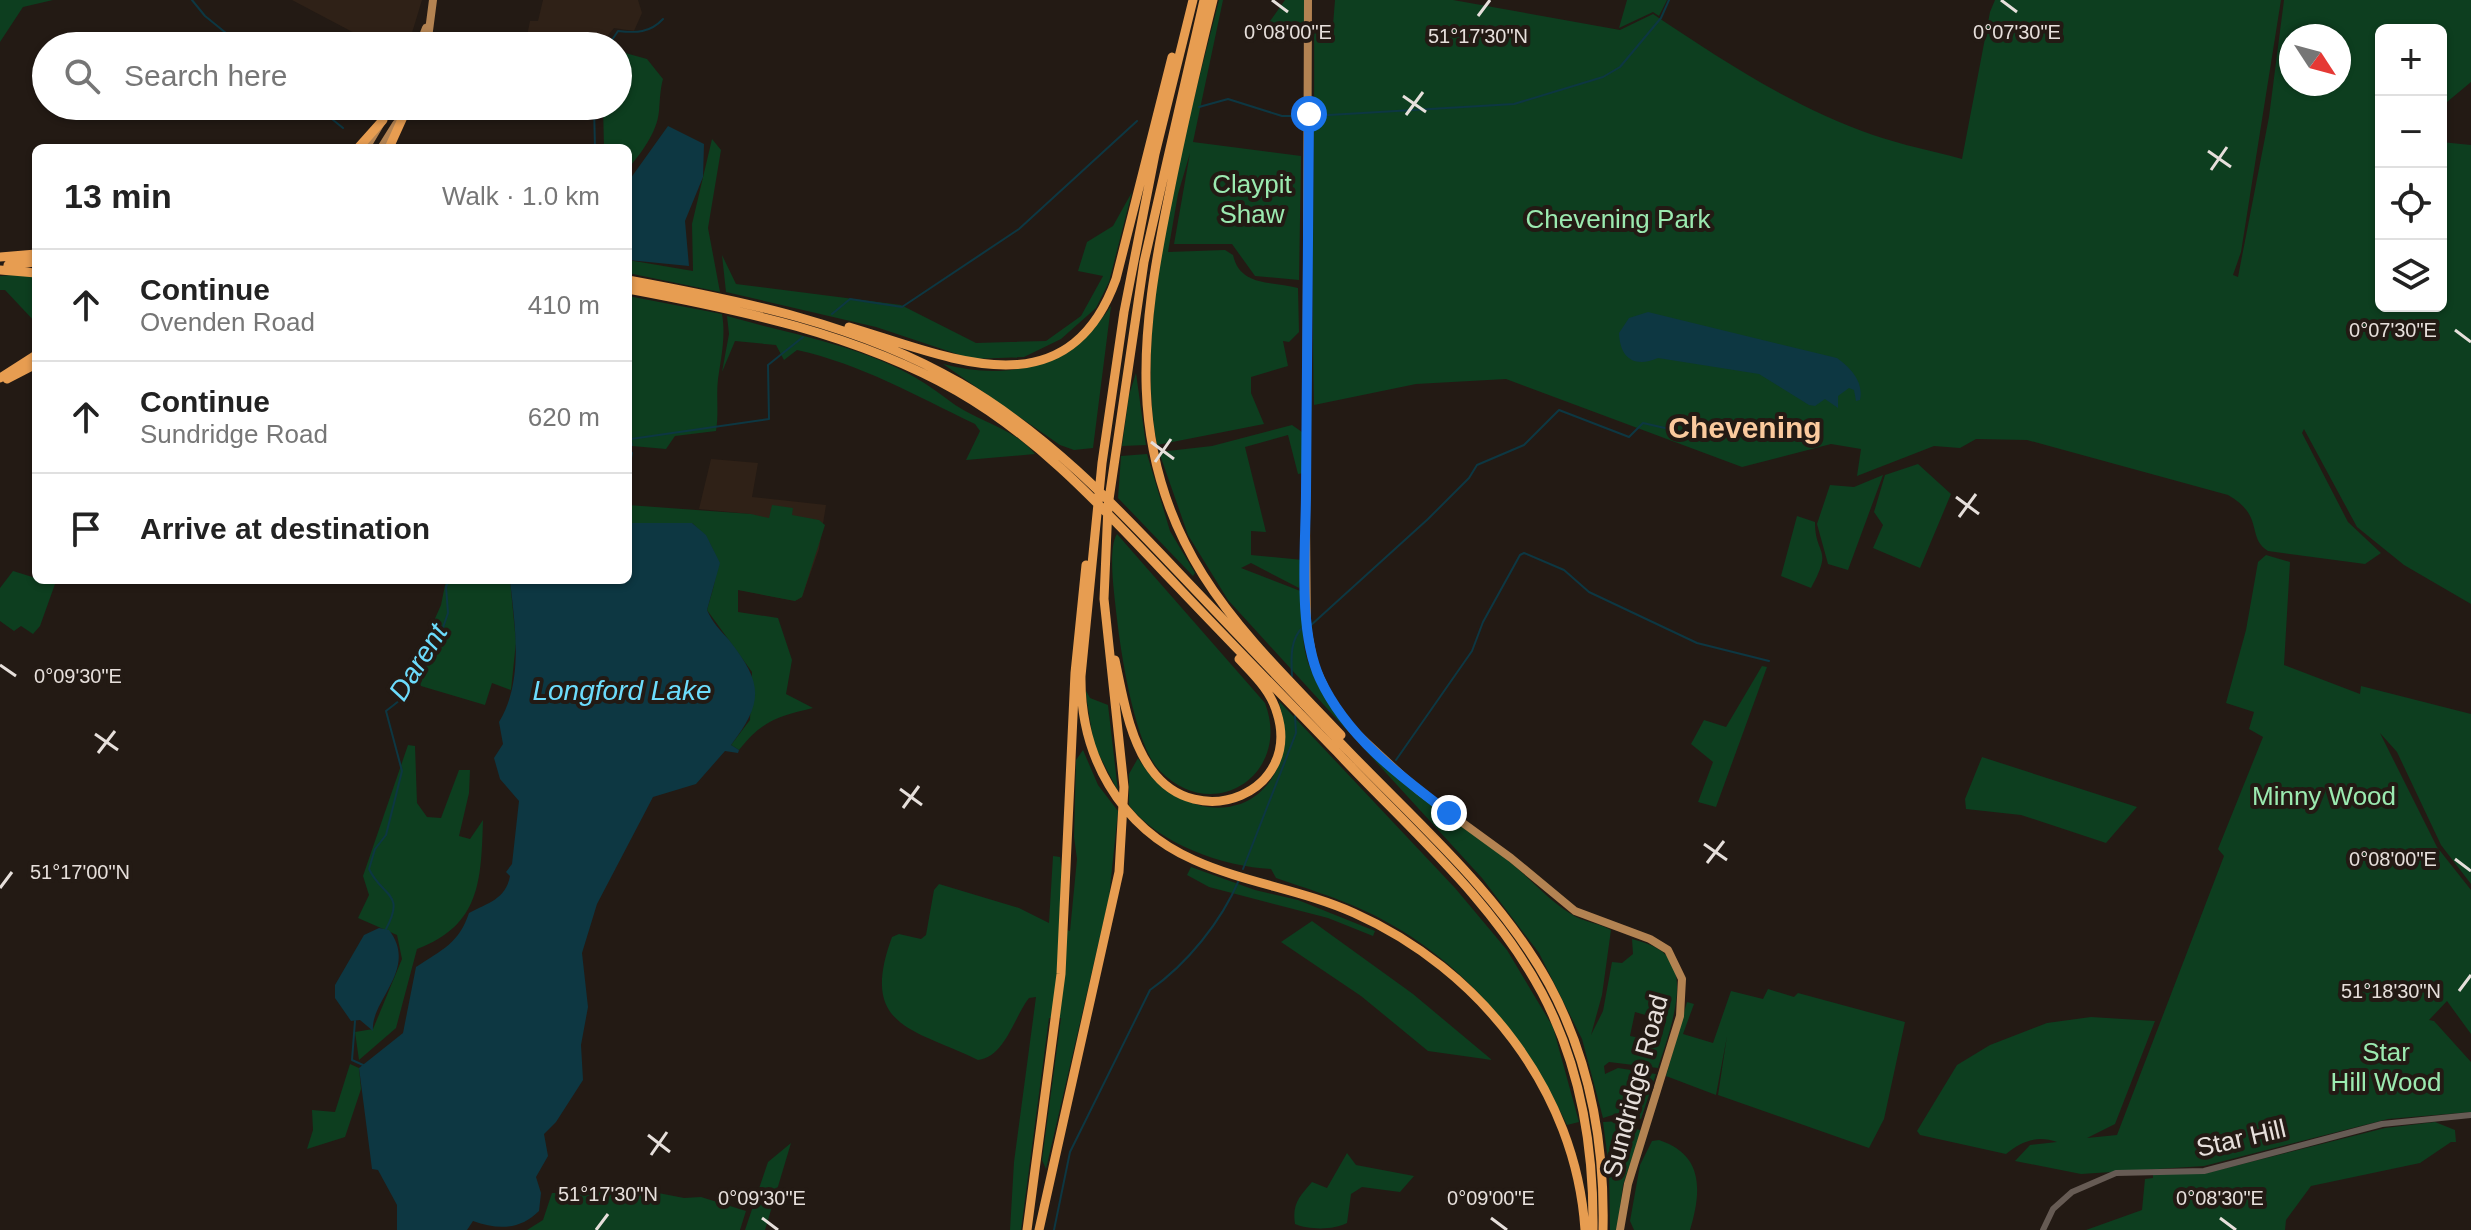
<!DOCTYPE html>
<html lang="en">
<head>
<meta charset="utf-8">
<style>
	body { margin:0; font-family:Helvetica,sans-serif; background:#f2f2f2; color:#222 }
	.controls { position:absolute; right:24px; top:24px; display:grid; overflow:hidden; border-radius:12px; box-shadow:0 2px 6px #0004 }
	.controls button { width:72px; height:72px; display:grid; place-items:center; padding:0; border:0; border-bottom:2px solid #e0e0e0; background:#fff; color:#222; font:40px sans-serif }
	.compass { position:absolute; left:2279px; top:24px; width:72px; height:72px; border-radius:50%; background:#fff; box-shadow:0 2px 6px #0004; rotate:126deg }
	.stop { position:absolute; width:24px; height:24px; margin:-18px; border:6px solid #1a73e8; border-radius:50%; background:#fff }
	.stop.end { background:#1a73e8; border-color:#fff; box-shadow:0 2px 8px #0008 }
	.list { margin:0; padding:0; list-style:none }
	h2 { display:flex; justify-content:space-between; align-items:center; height:104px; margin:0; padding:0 32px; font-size:34px }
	h2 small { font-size:26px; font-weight:400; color:#767676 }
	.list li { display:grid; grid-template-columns:52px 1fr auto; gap:24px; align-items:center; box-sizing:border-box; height:112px; padding:0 32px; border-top:2px solid #e0e0e0 }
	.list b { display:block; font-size:30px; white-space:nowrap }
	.list p { margin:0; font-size:26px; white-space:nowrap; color:#767676 }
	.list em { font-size:26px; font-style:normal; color:#767676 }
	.icon { flex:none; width:44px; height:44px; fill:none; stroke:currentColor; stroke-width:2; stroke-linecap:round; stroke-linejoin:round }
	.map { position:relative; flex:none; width:2471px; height:1230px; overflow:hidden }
	.search { position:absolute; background:#fff; box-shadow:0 2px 6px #0004; left:32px; top:32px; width:600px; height:88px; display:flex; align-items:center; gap:20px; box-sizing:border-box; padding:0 28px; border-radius:44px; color:#767676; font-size:30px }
	.panel { position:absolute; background:#fff; box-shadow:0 2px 6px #0004; left:32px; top:144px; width:600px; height:440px; border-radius:12px }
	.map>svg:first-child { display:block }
	.built { fill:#2f2117 }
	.green { fill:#0d3e1f; fill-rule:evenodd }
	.water { fill:#0d3742 }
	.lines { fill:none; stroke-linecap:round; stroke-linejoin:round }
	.stream { stroke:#0d3742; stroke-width:2 }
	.minor { stroke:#665b54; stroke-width:6 }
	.major { stroke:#b38352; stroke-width:8 }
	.highway { stroke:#e79d51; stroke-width:9 }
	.route { stroke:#1a73e8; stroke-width:10 }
	.ticks { fill:none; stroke:#e6dfdb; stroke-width:3 }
	.labels { text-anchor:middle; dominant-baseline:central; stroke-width:8; stroke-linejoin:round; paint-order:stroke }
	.park-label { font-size:26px; fill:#9beab0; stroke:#231a14 }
	.street-label { font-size:26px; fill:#e6dfdb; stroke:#231a14 }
	.water-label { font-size:28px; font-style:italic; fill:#6cdcfc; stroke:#231a14 }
	.quarter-label { font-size:30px; font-weight:bold; fill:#fbca9e; stroke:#231a14 }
	.ticks-label { font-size:20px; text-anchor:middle; fill:#e6dfdb; stroke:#231a14; stroke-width:8; stroke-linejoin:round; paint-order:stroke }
</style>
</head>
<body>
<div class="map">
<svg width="2471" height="1230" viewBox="0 0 2471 1230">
	<rect width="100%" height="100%" fill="#231a14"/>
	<path class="built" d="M292 0H422L408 46H379Z
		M543 0H638L642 13 634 31 614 28 599 46H525L530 21H538Z
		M711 459 758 463 752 497 826 505 819 549 802 597 795 601 739 590 750 514 699 509Z"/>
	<path class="green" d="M0 0H53L23 7 0 42Z
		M1219 0H1223L1193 142 1301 156 1299 280 1255 276 1232 244H1174L1190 153 1178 194 1168 252 1225 250 1233 255C1240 287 1272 281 1298 288L1299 332 1289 342 1283 341 1288 366 1251 377V393L1264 424 1157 445C1132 314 1187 129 1219 0Z
		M1285 0H1305V26L1268 24Z
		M1335 0H1453L1620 30 1653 14C1723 61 1793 107 1873 135 1902 145 1933 151 1962 159L1990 12 1995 0H2281L2241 252 2233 275 2238 277 2269 117 2284 0H2471V82L2441 107V30H2381V306H2441V142L2471 145V604L2404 565 2357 527 2304 429 2302 433 2348 522 2381 553 2365 564 2268 551C2246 537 2265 516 2228 495L2027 440 1976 439 1960 448 1934 446 1857 476 1861 449 1831 444 1742 467 1506 379 1416 384 1314 405C1311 279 1315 152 1314 26L1333 25ZM2291 36H2339V84H2291Z
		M1627 0H1667L1659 16 1653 12 1619 28Z
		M618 51 647 59 663 79C660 90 660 100 659 111 657 133 641 153 628 169V148H604L603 106H618Z
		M712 139 721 150 708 228 720 292 628 273V260L693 271 692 224Z
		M1132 192 1109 282 1096 308 1061 339 1024 357 972 359 876 327 726 292 722 255 736 284 901 305 976 343 1046 341 1081 316 1103 276 1078 271 1087 242 1113 226Z
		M24 274 36 278V323L5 290H0V276Z
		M628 296 722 314C726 336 721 358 718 379 716 396 719 413 716 431L675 436 666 449 632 446Z
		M1111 306 1093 448 1074 450 1060 445 943 364C1011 382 1070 366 1111 306Z
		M727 316C803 338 882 347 947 399 974 421 1012 426 1035 454L966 460 980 431 975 424C916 396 861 364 797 350L784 360 776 345 735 341 722 372 729 334Z
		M1136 373 1146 445 1122 446 1129 395Z
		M1292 425 1302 432 1304 473 1298 474 1288 435 1245 447 1266 532 1251 531V555L1303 560 1299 588 1251 563 1241 568 1303 592C1303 618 1300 646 1311 670 1348 757 1436 803 1506 859 1529 877 1547 899 1571 914 1583 922 1599 923 1611 930L1602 995 1591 1035 1603 1011 1612 962 1622 963 1633 954 1632 939C1643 942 1657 946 1666 955 1691 979 1667 1039 1658 1068L1609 1062 1604 1066 1605 1074 1618 1068 1656 1074 1641 1119 1619 1113 1603 1118 1582 1039 1539 953 1482 878 1228 600 1188 535 1159 452 1212 446ZM1635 1012 1666 1021 1660 1042 1630 1036Z
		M1147 454 1170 531 1195 573 1193 576 1118 498 1121 456Z
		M1918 464 1951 494 1920 568 1873 548 1883 525 1874 512 1885 475Z
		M1883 475 1848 570 1828 564 1817 524 1830 485 1854 487Z
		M628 505 751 514 769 518 772 505 793 508 792 515 819 520 825 525 802 597 795 601 738 590V612L778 618 792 660 786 694 813 708C778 716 762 721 739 750L731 745 750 720 752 672 707 610C718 571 726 554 692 523H628Z
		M1797 516 1815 522C1815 557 1834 546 1811 588L1781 576Z
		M1117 534 1265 703C1292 774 1214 826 1160 771 1135 746 1121 654 1117 619 1115 599 1107 549 1117 534Z
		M2266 555 2290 562 2284 665 2360 694 2361 686 2471 714V884L2441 845 2397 752 2380 733 2437 847 2471 890V1034L2447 1001 2429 1020 2434 1021 2471 1062V1112L2388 1119 2204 1166 2081 1174 2015 1161 2030 1145 2057 1142C2038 1135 2021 1141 2006 1154L1920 1135 1917 1131 1957 1065 1990 1045 2047 1023 2091 1017 2155 1021 2115 1124 2087 1138 2117 1135 2224 856 2218 849 2263 737 2249 729 2254 712 2226 703 2246 630 2258 562Z
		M13 571 55 584 40 626 33 634 21 626 14 631 0 621V588Z
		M446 580H510L516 642 511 690 492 683 485 705 421 686 414 666 441 605Z
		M1762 666 1767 667 1716 807 1698 802 1713 762 1691 744 1704 720 1726 727Z
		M1085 689 1090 698 1108 705 1118 791 1094 745Z
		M1279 701 1455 888 1507 950 1553 1027 1579 1122 1567 1125C1524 1033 1457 953 1363 910 1335 897 1305 888 1276 878L1271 869C1224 867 1157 843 1129 805V774L1138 758C1174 818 1259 831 1282 756 1288 735 1282 720 1279 701Z
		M408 745 415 746 417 803 427 817 441 818 459 770H470L469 793 459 836 470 839 483 820C481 880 481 925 417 949L396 1028 359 1060 355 1032 373 1029 402 959 397 935 358 918 369 895 363 876Z
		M1083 750 1098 785 1118 811 1109 898 1046 1169 1042 1160 1061 1018H1049L1021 1230H1010L1014 1162 1036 997 1029 998C1014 1017 1005 1057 978 1060 912 1028 859 1027 892 937L899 934 921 939 926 935 934 890 939 884 1019 908 1049 923 1053 856 1060 857 1062 872 1059 927 1070 931 1077 859 1074 837 1076 760Z
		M1982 757 2137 807 2106 843 2021 815 1966 809 1965 799Z
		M1191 867 1255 890 1298 900 1375 931 1373 936 1328 918 1209 887 1187 875Z
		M1312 921 1413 994 1492 1060 1428 1051 1361 996 1281 942Z
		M1768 989 1794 997 1798 993 1905 1022 1884 1119 1869 1148 1718 1095 1727 1036 1716 1095 1666 1076 1687 1002 1694 1004 1683 1034 1713 1043 1731 991 1763 999Z
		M350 1064 359 1068 361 1089 345 1137 307 1149 313 1130 312 1110 335 1112Z
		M1622 1121 1641 1131 1623 1185 1617 1230H1610L1609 1169 1603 1122Z
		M2435 1122 2455 1130 2456 1142H2451L2420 1163 2311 1186 2286 1220 2285 1230H2086L2142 1210 2145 1179 2153 1178V1174H2203L2385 1128Z
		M1659 1140C1705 1155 1701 1193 1690 1230H1634L1630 1221 1640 1165 1652 1141Z
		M791 1143 765 1230H745L768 1162Z
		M1347 1153 1356 1165 1414 1176 1400 1192 1362 1187 1351 1194 1347 1223C1334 1230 1309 1230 1295 1224 1292 1204 1299 1197 1312 1182L1327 1188Z
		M622 1186 684 1198 701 1197 746 1211 740 1230H527L543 1220 552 1193 601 1192Z"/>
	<path class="water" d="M668 126 704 144 703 177 685 221 689 266 628 260V182Z
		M1648 312 1837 358C1851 368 1864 382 1860 400L1856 401 1854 390 1849 388 1838 396V408L1825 399 1815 406 1809 405 1759 374 1658 358C1635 368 1620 359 1619 333L1629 318Z
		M628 523H692L706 535 720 563 707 610C712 622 721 631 729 640 763 683 764 702 731 745L739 750 738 753 725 751 696 784 653 797 597 904 582 953 588 1007 581 1045 583 1080 556 1122 544 1134 548 1156 536 1177 541 1193 539 1211C520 1230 498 1230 473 1221L467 1230H397V1205L378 1170 372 1169 359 1068 403 1033 416 967C442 950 459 943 469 913 488 903 506 899 510 876L506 872 512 864 519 801 500 779 494 758 503 744 499 722C524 681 515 627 510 580H628Z
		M379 928 389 930C419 969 370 1000 373 1031L360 1020 351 1021 335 998V985L364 935Z"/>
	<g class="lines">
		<path class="stream" d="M192 0 205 16 242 46
			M608 46 618 31C636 33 650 33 663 19
			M316 106 343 128
			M594 106 595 148
			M1199 107 1228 99 1282 116H1306
			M1312 116 1514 104 1603 77 1620 67 1661 18 1669 0
			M832 314 850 299 902 307 1019 229 1137 121
			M628 432 632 445
			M631 439 769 419 768 365 803 337
			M628 473 632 453
			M1310 626 1428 519 1469 478 1477 465 1524 445 1559 410 1629 437 1643 423 1687 433 1694 427
			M1292 676C1291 658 1290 639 1303 627
			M1396 760 1472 651 1483 622 1520 555 1524 553 1564 570 1589 592 1697 643 1769 661
			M1243 869 1296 733 1295 716
			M386 929C406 892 382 897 369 869L375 849 386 835 402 771 386 711 404 697 419 674 420 662 438 642 448 613 446 587 449 580
			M355 1021 352 1060 363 1065
			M1054 1230 1070 1152 1150 990C1187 964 1221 922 1239 880"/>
		<path class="minor" d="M2043 1230 2053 1209 2072 1192 2116 1173 2204 1171 2382 1124 2471 1115"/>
		<path class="major" d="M1308 0 1306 521 1307 627 1314 664 1328 695 1351 728 1419 791 1511 858 1575 911 1650 939 1668 950 1682 979 1680 1016 1628 1184 1620 1230
			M419 46 426 28
			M427 46 433 0
			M366 148 391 106
			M381 148 396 124"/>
		<path class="highway" d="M1193 0 1155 154 1124 312 1102 463 1081 676C1080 755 1119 827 1194 860 1245 883 1303 890 1354 913 1480 969 1576 1091 1585 1230
			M1213 0C1197 65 1182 130 1169 195 1141 331 1125 450 1203 575 1240 634 1293 684 1341 735
			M358 148 383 120
			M389 148 408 106
			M0 257 36 254
			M8 265 36 262
			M0 270 36 273
			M628 280C742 301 859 324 960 383 1046 433 1112 502 1179 573 1231 628 1283 683 1335 737 1408 815 1497 889 1549 984 1590 1060 1605 1144 1603 1230
			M628 289C741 310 856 334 957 391 1044 441 1108 514 1177 586 1230 642 1284 697 1337 752 1408 828 1493 900 1542 993 1581 1067 1594 1147 1593 1230
			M849 327C947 356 1067 415 1116 279L1172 57
			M0 378 36 355
			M7 379 36 364
			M1115 660C1123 697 1129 738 1151 769 1198 835 1302 792 1277 713 1271 691 1254 675 1239 659
			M1027 1230 1061 974 1075 673 1086 565
			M1039 1230 1119 872 1124 787 1104 599 1108 506 1144 262 1204 0"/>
	</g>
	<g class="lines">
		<path class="route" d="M1309 114C1307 240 1306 366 1306 492 1306 546 1297 629 1320 679 1347 737 1400 776 1449 813"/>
	</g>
	<path class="ticks" d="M1272 0 1288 12M2001 0 2017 12M1478 16 1490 0M1403 96 1426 112M1406 115 1423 92M2208 151 2231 167M2211 170 2227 147M2455 330 2471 342M1151 442 1174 459M1155 462 1171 439M1956 497 1979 514M1959 517 1976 494M0 665 16 676M95 734 118 750M98 753 115 731M900 789 922 805M903 808 919 786M1704 844 1727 860M2455 859 2471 871M1707 863 1724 841M0 888 12 872M2459 991 2471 975M648 1135 670 1152M651 1155 667 1132M762 1218 778 1230M1491 1218 1507 1230M2220 1218 2236 1230M596 1230 608 1214"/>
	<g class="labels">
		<g class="park-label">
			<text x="1252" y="184">Claypit<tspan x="1252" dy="30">Shaw</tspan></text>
			<text x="1618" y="219">Chevening Park</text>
			<text x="2324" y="796">Minny Wood</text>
			<text x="2386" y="1052">Star<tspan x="2386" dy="30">Hill Wood</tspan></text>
		</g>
		<g class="street-label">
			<text transform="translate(1635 1086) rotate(-75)">Sundridge Road</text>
			<text transform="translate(2241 1138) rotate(-13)">Star Hill</text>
		</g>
		<g class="water-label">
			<text transform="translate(418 662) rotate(-58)">Darent</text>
			<text x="622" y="690">Longford Lake</text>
		</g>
		<g class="quarter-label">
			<text x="1745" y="427">Chevening</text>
		</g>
	</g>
	<g class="ticks-label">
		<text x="1288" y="39">0°08'00"E</text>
		<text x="2017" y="39">0°07'30"E</text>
		<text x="1478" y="43">51°17'30"N</text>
		<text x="2393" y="337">0°07'30"E</text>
		<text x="78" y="683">0°09'30"E</text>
		<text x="2393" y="866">0°08'00"E</text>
		<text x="80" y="879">51°17'00"N</text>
		<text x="2391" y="998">51°18'30"N</text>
		<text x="608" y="1201">51°17'30"N</text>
		<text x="762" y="1205">0°09'30"E</text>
		<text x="1491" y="1205">0°09'00"E</text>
		<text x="2220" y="1205">0°08'30"E</text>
	</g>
</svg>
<div class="controls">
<button>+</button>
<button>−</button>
<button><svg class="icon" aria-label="locate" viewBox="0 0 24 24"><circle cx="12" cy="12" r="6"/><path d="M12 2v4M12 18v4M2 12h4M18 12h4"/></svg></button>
<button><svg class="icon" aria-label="layers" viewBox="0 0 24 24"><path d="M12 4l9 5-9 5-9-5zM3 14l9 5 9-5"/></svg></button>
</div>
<svg class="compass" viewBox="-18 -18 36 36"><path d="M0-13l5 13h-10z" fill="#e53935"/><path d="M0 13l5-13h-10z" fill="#767676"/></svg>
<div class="stop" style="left:1309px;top:114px"></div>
<div class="stop end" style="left:1449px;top:813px"></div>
<div class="search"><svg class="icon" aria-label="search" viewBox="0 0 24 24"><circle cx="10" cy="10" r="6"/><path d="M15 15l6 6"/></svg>Search here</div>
<section class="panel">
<h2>13 min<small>Walk · 1.0 km</small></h2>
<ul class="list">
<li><svg class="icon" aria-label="ahead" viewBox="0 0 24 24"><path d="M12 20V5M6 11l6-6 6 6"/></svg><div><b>Continue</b><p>Ovenden Road</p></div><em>410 m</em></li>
<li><svg class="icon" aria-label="ahead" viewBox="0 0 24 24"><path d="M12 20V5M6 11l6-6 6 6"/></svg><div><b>Continue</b><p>Sundridge Road</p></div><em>620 m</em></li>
<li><svg class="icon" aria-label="arrive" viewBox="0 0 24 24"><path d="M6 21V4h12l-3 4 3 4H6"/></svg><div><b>Arrive at destination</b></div></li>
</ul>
</section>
</div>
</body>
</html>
